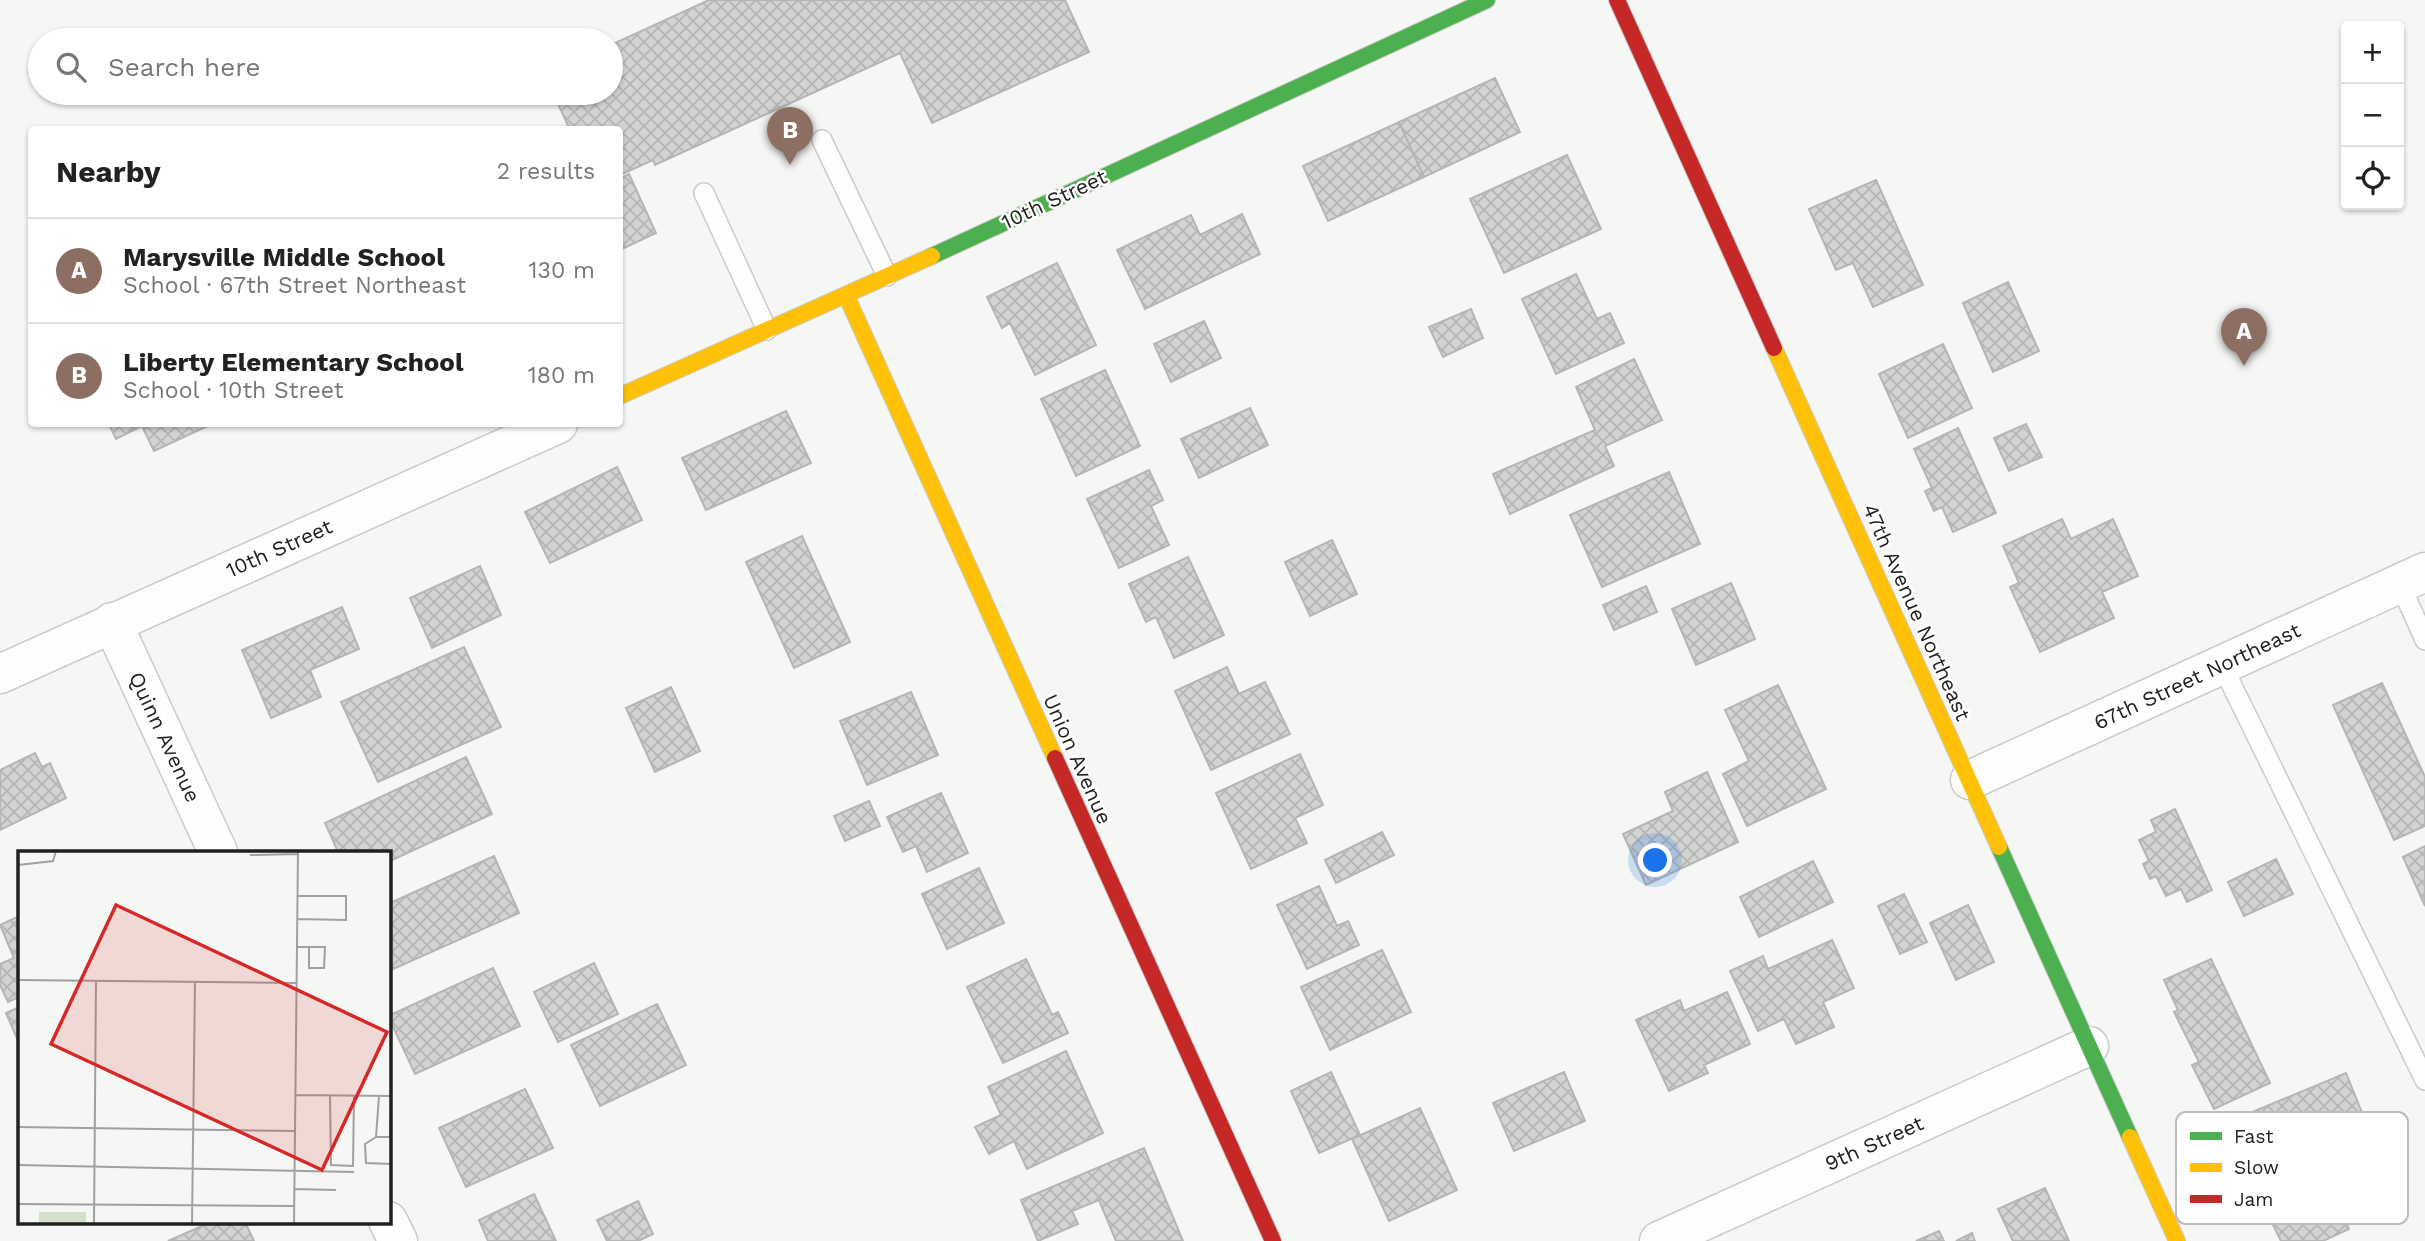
<!DOCTYPE html>
<html lang="en">
<head>
<meta charset="utf-8">
<style>
	body { margin:0; font-family:"Work Sans",sans-serif; background:#f6f6f6; color:#222 }
	.controls { position:absolute; right:21px; top:21px; display:grid; overflow:hidden; border-radius:7px; box-shadow:0 2px 5px #0004 }
	.controls button { width:63px; height:63px; display:grid; place-items:center; padding:0; border:0; border-bottom:2px solid #e0e0e0; background:#fff; color:#222; font:35px sans-serif }
	.you { position:absolute; left:1656px; top:861px; width:24px; height:24px; margin:-18px; border:5px solid #fff; border-radius:50%; background:#1a73e8; box-shadow:0 0 0 10px #1a73e833 }
	.badge { display:grid; place-items:center; width:46px; height:46px; border-radius:50%; background:#6b6c6a; color:#fff; font-size:23px; font-weight:700 }
	.pin { position:absolute; translate:-50% -58px; filter:drop-shadow(0 2px 4px #0008) }
	.pin::after { content:''; position:absolute; top:37px; width:24px; height:21px; background:inherit; clip-path:polygon(0 0,100% 0,50% 100%) }
	.list { margin:0; padding:0; list-style:none }
	h2 { display:flex; justify-content:space-between; align-items:center; height:91px; margin:0; padding:0 28px; font-size:30px }
	h2 small { font-size:23px; font-weight:400; color:#767676 }
	.list li { display:grid; grid-template-columns:46px 1fr auto; gap:21px; align-items:center; box-sizing:border-box; height:105px; padding:0 28px; border-top:2px solid #e0e0e0 }
	.list b { display:block; font-size:26px; white-space:nowrap }
	.list p { margin:0; font-size:23px; white-space:nowrap; color:#767676 }
	.list em { font-size:23px; font-style:normal; color:#767676 }
	.icon { flex:none; width:38px; height:38px; fill:none; stroke:currentColor; stroke-width:2; stroke-linecap:round; stroke-linejoin:round }
	.map { position:relative; flex:none; width:2425px; height:1241px; overflow:hidden }
	.search { position:absolute; background:#fff; box-shadow:0 2px 5px #0004; left:28px; top:28px; width:595px; height:77px; display:flex; align-items:center; gap:18px; box-sizing:border-box; padding:0 24px; border-radius:38px; color:#767676; font-size:26px }
	.panel { position:absolute; background:#fff; box-shadow:0 2px 5px #0004; left:28px; top:126px; width:595px; height:301px; border-radius:7px }
	.map>svg:first-child { display:block }
	.building { fill:url(#building-cross-hatch); stroke:#b5b6b4; stroke-width:2 }
	.lines { fill:none; stroke-linecap:round; stroke-linejoin:round }
	.lane-casing { stroke:#cbccca; stroke-width:22 }
	.street-casing { stroke:#cbccca; stroke-width:41 }
	.fast-casing { stroke:#cbccca; stroke-width:18 }
	.slow-casing { stroke:#cbccca; stroke-width:18 }
	.jam-casing { stroke:#cbccca; stroke-width:18 }
	.lane { stroke:#fefefd; stroke-width:19 }
	.street { stroke:#fefefd; stroke-width:38 }
	.fast { stroke:#4caf50; stroke-width:16 }
	.slow { stroke:#ffc107; stroke-width:16 }
	.jam { stroke:#c62828; stroke-width:16 }
	.labels { text-anchor:middle; dominant-baseline:central; stroke-width:5; stroke-linejoin:round; paint-order:stroke }
	.street-label { font-size:21px; fill:#20211f; stroke:#fff }
	.inset-road { fill:none; stroke:#a0a19f; stroke-width:2 }
	.view { fill:#d62828; fill-opacity:0.15; stroke:#d62828; stroke-width:3.5 }
	.inset-edge { fill:none; stroke:#20211f; stroke-width:3.5 }
	.key { fill:#fff; stroke:#bcbcbc; stroke-width:2 }
	.key-label { font-size:19px; fill:#20211f }
</style>
</head>
<body>
<div class="map">
<svg width="2425" height="1241" viewBox="0 0 2425 1241">
	<defs>
		<pattern id="building-cross-hatch" width="8" height="8" patternUnits="userSpaceOnUse" patternTransform="scale(1.75)"><rect width="8" height="8" fill="#d2d4d2"/><path d="M0 0l8 8M0 8l8-8" fill="none" stroke="#b4b6b4"/></pattern>
	</defs>
	<rect width="100%" height="100%" fill="#f5f7f4"/>
	<path class="building" d="M709 0H1065L1089 52 932 123 900 53 655 165 653 160 620 175V130H570L553 93H611V45Z
		M1495 78 1520 132 1424 177 1399 122Z
		M1399 122 1424 177 1328 221 1303 166Z
		M1567 155 1601 229 1504 273 1470 199Z
		M629 174 656 233 620 250V179Z
		M1876 180 1923 285 1873 307 1853 263 1836 270 1809 209Z
		M1242 214 1260 254 1145 309 1117 250 1191 215 1200 235Z
		M1057 263 1096 345 1035 375 1010 323 1002 328 987 297Z
		M1576 274 1597 319 1610 313 1624 343 1556 374 1522 299Z
		M2008 282 2039 351 1993 372 1963 303Z
		M1471 309 1483 338 1443 357 1429 327Z
		M1204 321 1221 358 1171 382 1154 344Z
		M1943 344 1972 408 1908 438 1879 374Z
		M1634 359 1662 420 1605 446 1614 466 1510 514 1493 474 1595 430 1576 387Z
		M1105 370 1140 446 1076 476 1041 399Z
		M1250 408 1268 445 1199 478 1181 439Z
		M786 411 811 463 706 510 682 458Z
		M109 424H212L154 451 142 426 116 439Z
		M2026 424 2042 457 2009 471 1994 438Z
		M1958 428 1996 513 1953 532 1942 507 1934 511 1925 491 1932 488 1914 449Z
		M617 467 642 520 550 563 525 512Z
		M1149 470 1163 500 1151 506 1169 545 1119 568 1087 499Z
		M1669 472 1700 544 1602 587 1570 515Z
		M2062 519 2071 539 2113 519 2138 576 2102 592 2114 618 2040 652 2010 587 2019 583 2003 546Z
		M802 536 850 642 794 668 746 562Z
		M1332 540 1357 594 1310 616 1285 562Z
		M1188 557 1224 635 1174 658 1156 617 1146 622 1129 584Z
		M480 566 501 615 432 648 410 598Z
		M1731 583 1755 639 1696 665 1672 609Z
		M1646 586 1657 612 1614 630 1603 605Z
		M342 607 359 649 310 670 321 697 271 718 242 650Z
		M464 647 501 727 378 782 341 702Z
		M1227 667 1239 694 1265 682 1290 734 1211 770 1175 691Z
		M2382 683 2425 777V826L2394 840 2333 705Z
		M1778 685 1826 789 1747 826 1723 774 1749 761 1725 710Z
		M671 687 700 751 655 772 626 708Z
		M911 692 938 755 867 785 840 721Z
		M35 753 42 767 50 763 66 798 0 830V770Z
		M1300 754 1323 805 1295 818 1307 843 1251 869 1216 793Z
		M466 757 492 814 388 862V852H338L325 823Z
		M1707 772 1738 842 1646 885 1623 834 1673 811 1665 792Z
		M941 793 968 853 927 872 916 846 903 852 887 817Z
		M869 801 880 826 845 841 834 816Z
		M2175 809 2212 890 2187 902 2181 889 2166 896 2156 876 2150 879 2143 864 2149 861 2139 840 2156 832 2151 820Z
		M1382 832 1394 855 1336 883 1325 860Z
		M2425 846V906L2403 857Z
		M494 856 519 913 391 970 388 965V904Z
		M2276 859 2293 894 2244 916 2228 882Z
		M1813 861 1833 902 1759 937 1740 897Z
		M979 868 1004 923 947 949 922 894Z
		M1319 886 1337 926 1348 921 1359 945 1307 969 1277 905Z
		M1904 894 1927 942 1900 954 1878 906Z
		M1968 905 1994 962 1956 980 1930 923Z
		M19 916V997L8 1002 0 985V964L14 958 0 925Z
		M1832 940 1854 988 1823 1002 1834 1027 1796 1044 1784 1019 1758 1031 1730 971 1763 956 1768 969Z
		M1382 950 1411 1012 1330 1050 1301 987Z
		M1026 959 1052 1015 1058 1012 1068 1033 1003 1063 967 987Z
		M2211 959 2270 1083 2214 1109 2192 1065 2199 1062 2174 1012 2178 1010 2164 980Z
		M594 963 618 1014 558 1042 534 992Z
		M493 968 520 1026 415 1074 388 1016Z
		M1727 992 1750 1044 1704 1065 1708 1073 1669 1091 1636 1020 1680 1000 1684 1011Z
		M657 1004 686 1065 600 1106 571 1045Z
		M19 1007V1043L6 1013Z
		M1066 1051 1103 1133 1027 1169 1014 1141 989 1154 975 1127 1001 1115 988 1087Z
		M1331 1072 1360 1135 1319 1153 1291 1091Z
		M1564 1072 1585 1121 1514 1151 1493 1103Z
		M2346 1073 2371 1135 2264 1181 2238 1118Z
		M525 1089 553 1148 466 1187 439 1128Z
		M1420 1108 1457 1190 1389 1221 1352 1139Z
		M1144 1148 1183 1241H1116L1099 1200 1072 1211 1078 1224 1038 1241 1021 1200Z
		M2313 1174 2327 1204 2336 1200 2349 1229 2323 1241H2281L2272 1223 2278 1220 2267 1195Z
		M2045 1188 2069 1241H2013L1998 1209Z
		M534 1194 556 1241H488L479 1220Z
		M638 1201 653 1234 638 1241H607L597 1220Z
		M211 1222H245L254 1241H168Z
		M1939 1231 1944 1241H1916Z
		M1972 1233 1975 1241H1956Z"/>
	<g class="lines">
		<defs>
			<path id="lane" d="M822 140 887 276
				M704 193 767 330
				M2400 584 2425 640
				M2222 665 2425 1080"/>
			<path id="street" d="M112 622 218 852
				M0 674 558 424
				M1970 780 2425 572
				M388 1221 398 1241
				M1659 1241 2089 1046"/>
			<path id="fast" d="M932 256 1487 0
				M1999 847 2130 1137"/>
			<path id="slow" d="M846 295 1055 758
				M1774 348 1999 847
				M620 396 932 256
				M2130 1137 2177 1241"/>
			<path id="jam" d="M1617 0 1774 348
				M1055 758 1273 1241"/>
		</defs>
		<use href="#lane" class="lane-casing"/>
		<use href="#street" class="street-casing"/>
		<use href="#fast" class="fast-casing"/>
		<use href="#slow" class="slow-casing"/>
		<use href="#jam" class="jam-casing"/>
		<use href="#lane" class="lane"/>
		<use href="#street" class="street"/>
		<use href="#fast" class="fast"/>
		<use href="#slow" class="slow"/>
		<use href="#jam" class="jam"/>
	</g>
	<g class="labels">
		<g class="street-label">
			<text transform="translate(1054 199) rotate(-25)">10th Street</text>
			<text transform="translate(279 548) rotate(-24)">10th Street</text>
			<text transform="translate(1917 612) rotate(66)">47th Avenue Northeast</text>
			<text transform="translate(2197 676) rotate(-25)">67th Street Northeast</text>
			<text transform="translate(165 737) rotate(65)">Quinn Avenue</text>
			<text transform="translate(1078 759) rotate(66)">Union Avenue</text>
			<text transform="translate(1874 1143) rotate(-24)">9th Street</text>
		</g>
	</g>
	<g transform="translate(18 851)">
		<rect width="373" height="373" fill="#f5f7f4"/>
		<path d="M21 361H68V373H21Z" fill="#d5e0cb"/>
		<path class="inset-road" d="M232 4 280 3M0 14 35 10 38 0M280 68 328 69V45H280M279 96H307L306 117H291V96M0 129 279 132M277 244 373 245M312 244 313 314 335 315 336 244M361 245 358 286H372L373 257M0 276 277 280M358 286 347 293 348 312 373 313M0 314 336 321M276 338 318 339M0 353 276 355M76 373 78 130M174 373 177 131M276 373 280 0"/>
		<path class="view" d="M98 54 369 181 304 319 33 193Z"/>
		<rect width="373" height="373" class="inset-edge"/>
	</g>
	<rect x="2176" y="1112" width="232" height="112" rx="10" class="key"/>
	<rect x="2190" y="1132" width="32" height="8" fill="#4caf50"/>
	<rect x="2190" y="1163" width="32" height="9" fill="#ffc107"/>
	<rect x="2190" y="1195" width="32" height="8" fill="#c62828"/>
	<g class="key-label">
		<text x="2234" y="1143">Fast</text>
		<text x="2234" y="1174">Slow</text>
		<text x="2234" y="1206">Jam</text>
	</g>
</svg>
<div class="controls">
<button>+</button>
<button>−</button>
<button><svg class="icon" aria-label="locate" viewBox="0 0 24 24"><circle cx="12" cy="12" r="6"/><path d="M12 2v4M12 18v4M2 12h4M18 12h4"/></svg></button>
</div>
<div class="you"></div>
<div class="pin badge" style="left:2244px;top:366px;background:#8d6e63">A</div>
<div class="pin badge" style="left:790px;top:165px;background:#8d6e63">B</div>
<div class="search"><svg class="icon" aria-label="search" viewBox="0 0 24 24"><circle cx="10" cy="10" r="6"/><path d="M15 15l6 6"/></svg>Search here</div>
<section class="panel">
<h2>Nearby<small>2 results</small></h2>
<ul class="list">
<li><span class="badge" style="background:#8d6e63">A</span><div><b>Marysville Middle School</b><p>School · 67th Street Northeast</p></div><em>130 m</em></li>
<li><span class="badge" style="background:#8d6e63">B</span><div><b>Liberty Elementary School</b><p>School · 10th Street</p></div><em>180 m</em></li>
</ul>
</section>
</div>
</body>
</html>
